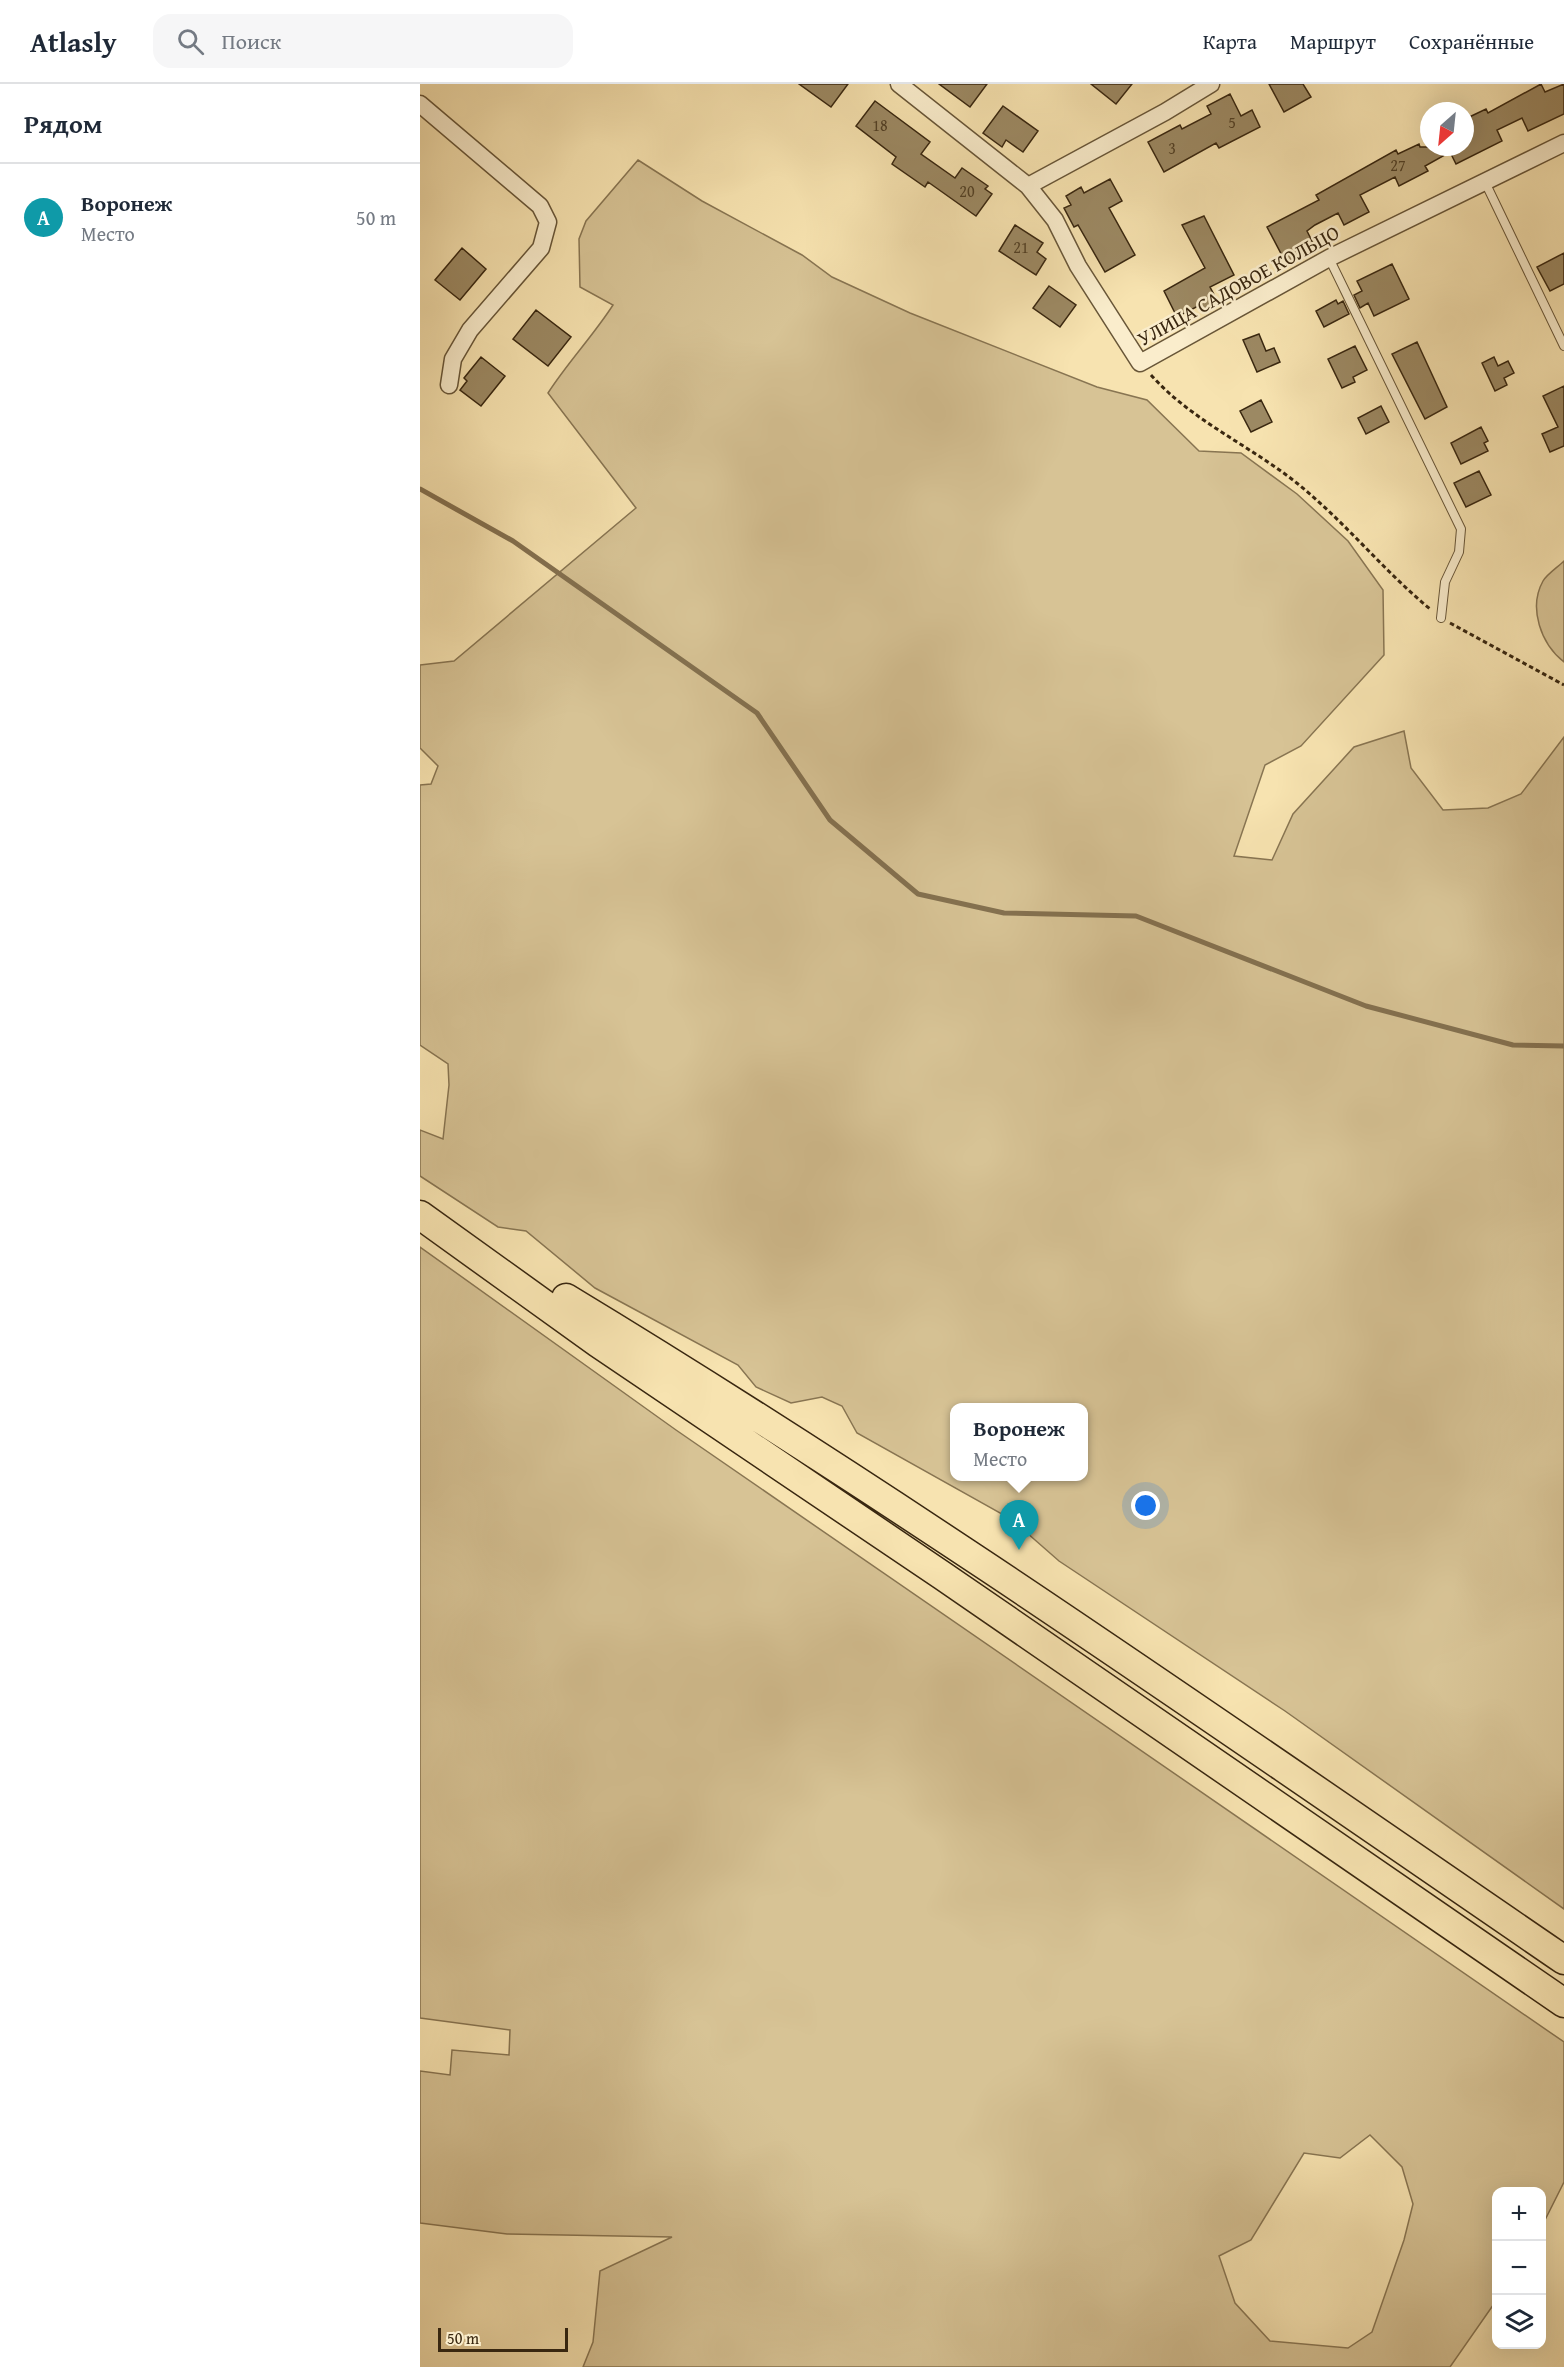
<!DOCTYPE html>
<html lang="ru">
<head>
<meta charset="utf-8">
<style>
	body { margin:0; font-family:"Gentium Book Plus",serif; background:#f6f6f7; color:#1f2937 }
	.controls { position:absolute; right:18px; bottom:18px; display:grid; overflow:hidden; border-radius:12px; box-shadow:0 6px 24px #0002 }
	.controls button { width:54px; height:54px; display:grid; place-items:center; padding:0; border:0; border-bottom:2px solid #e0e1e3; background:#fff; color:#1f2937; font:30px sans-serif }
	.compass { position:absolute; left:1000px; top:18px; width:54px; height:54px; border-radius:50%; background:#fff; box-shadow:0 6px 24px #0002; rotate:207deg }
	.scale { position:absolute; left:18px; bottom:15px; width:130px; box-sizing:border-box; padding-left:6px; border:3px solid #392710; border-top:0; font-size:16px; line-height:21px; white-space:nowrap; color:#392710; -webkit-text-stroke:4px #faedcc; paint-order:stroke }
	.you { position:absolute; left:726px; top:1422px; width:21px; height:21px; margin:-15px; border:4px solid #fff; border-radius:50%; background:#1a73e8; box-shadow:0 0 0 9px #1a73e833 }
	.badge { display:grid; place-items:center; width:39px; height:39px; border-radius:50%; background:#0f766e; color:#fff; font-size:20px; font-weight:700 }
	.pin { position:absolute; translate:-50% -50px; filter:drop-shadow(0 2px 3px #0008) }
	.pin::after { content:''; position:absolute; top:32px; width:21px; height:18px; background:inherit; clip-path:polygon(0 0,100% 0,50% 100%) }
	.popup { position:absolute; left:530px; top:1319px; width:138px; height:78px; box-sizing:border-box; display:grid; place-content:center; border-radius:12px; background:#fff; filter:drop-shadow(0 2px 4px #0005); font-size:20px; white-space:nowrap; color:#747a83 }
	.popup b { font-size:22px; color:#1f2937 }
	.popup::after { content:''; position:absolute; left:50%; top:100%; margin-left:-12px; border:12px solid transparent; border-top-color:#fff }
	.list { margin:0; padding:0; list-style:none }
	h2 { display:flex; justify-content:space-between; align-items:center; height:78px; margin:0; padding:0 24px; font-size:26px }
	h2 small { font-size:20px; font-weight:400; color:#747a83 }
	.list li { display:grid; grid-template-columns:39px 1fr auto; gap:18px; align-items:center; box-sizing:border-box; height:108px; padding:0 24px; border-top:2px solid #e0e1e3 }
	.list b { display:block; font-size:22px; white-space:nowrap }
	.list p { margin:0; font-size:20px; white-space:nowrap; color:#747a83 }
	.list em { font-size:20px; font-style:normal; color:#747a83 }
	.icon { flex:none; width:33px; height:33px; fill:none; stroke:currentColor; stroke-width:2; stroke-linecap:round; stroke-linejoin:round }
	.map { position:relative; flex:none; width:1144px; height:2283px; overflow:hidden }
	header { display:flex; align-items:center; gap:36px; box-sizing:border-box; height:84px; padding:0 30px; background:#fff; border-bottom:2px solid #e0e1e3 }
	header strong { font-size:28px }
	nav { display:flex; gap:33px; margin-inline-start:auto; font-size:21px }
	.search { width:420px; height:54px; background:#f6f6f7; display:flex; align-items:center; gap:15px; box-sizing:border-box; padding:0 21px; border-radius:18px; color:#747a83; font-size:22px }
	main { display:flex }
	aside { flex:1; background:#fff }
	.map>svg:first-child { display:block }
	.green { fill:#d7c395; stroke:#887552; stroke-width:1.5; fill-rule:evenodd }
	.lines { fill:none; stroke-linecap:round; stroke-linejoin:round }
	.stream { stroke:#847150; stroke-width:5 }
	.building { fill:#9c8963; stroke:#392710; stroke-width:1.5 }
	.lane-casing { stroke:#685638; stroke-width:10 }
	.street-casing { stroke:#685638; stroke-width:19 }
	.highway-casing { stroke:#392710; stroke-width:31 }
	.path { stroke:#392710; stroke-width:3; stroke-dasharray:4.5 3; stroke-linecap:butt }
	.lane { stroke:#faedcc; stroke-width:8 }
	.street { stroke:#faedcc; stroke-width:16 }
	.highway { stroke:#f7e3b0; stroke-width:28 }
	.labels { text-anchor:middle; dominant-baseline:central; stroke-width:5; stroke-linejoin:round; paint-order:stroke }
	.number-label { font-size:16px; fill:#524025 }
	.street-label { font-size:20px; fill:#392710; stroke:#faedcc }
</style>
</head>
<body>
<header>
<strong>Atlasly</strong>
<div class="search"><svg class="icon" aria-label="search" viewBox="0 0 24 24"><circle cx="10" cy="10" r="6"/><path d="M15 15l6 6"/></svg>Поиск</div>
<nav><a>Карта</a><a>Маршрут</a><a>Сохранённые</a></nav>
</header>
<main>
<aside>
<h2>Рядом<small></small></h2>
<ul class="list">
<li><span class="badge" style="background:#0f9aa8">A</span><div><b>Воронеж</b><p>Место</p></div><em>50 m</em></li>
</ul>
</aside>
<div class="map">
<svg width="1144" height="2283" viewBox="0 0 1144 2283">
	<rect width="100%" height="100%" fill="#f7e3b0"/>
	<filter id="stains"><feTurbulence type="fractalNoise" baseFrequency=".00333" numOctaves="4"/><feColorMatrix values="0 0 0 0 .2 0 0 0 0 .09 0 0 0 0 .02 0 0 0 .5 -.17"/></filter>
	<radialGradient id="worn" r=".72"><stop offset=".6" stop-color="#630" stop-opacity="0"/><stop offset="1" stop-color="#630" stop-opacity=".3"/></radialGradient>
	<path class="green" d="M218 76 282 117 382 171 412 193 490 229 677 303 727 316 779 367 821 369 877 410 928 457 963 506 964 571 881 662 845 681 814 772 852 776 873 730 934 663 984 647 991 684 1023 726 1068 724 1101 710 1144 653V1825L865 1627 639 1477 591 1435 437 1349 422 1322 402 1313 371 1319 336 1303 318 1281 175 1204 106 1147 78 1143 0 1092V1046L23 1055 29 1001 28 980 0 961V701L11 700 18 682 0 664V581L34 577 216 424 128 309C148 278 173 252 193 221L160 203 159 155 166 137ZM534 1324H664V1392H534Z
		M1144 477V578C1121 560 1108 524 1123 497 1127 490 1138 483 1144 477Z
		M0 1163 256 1346 1144 1958V2098L1122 2142V2108H1076V2217L1030 2283H163L173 2258 180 2187 252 2153 87 2150 0 2139V1987L30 1991 32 1966 89 1971 90 1946 0 1934ZM950 2051 982 2083 993 2120 984 2156 952 2248 928 2264 850 2257 815 2219 799 2172 831 2156 884 2069 920 2074Z"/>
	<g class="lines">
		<path class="stream" d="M0 405 93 457 337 629 410 736 498 810 584 829 716 832 946 922 1093 961 1144 962"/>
	</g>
	<path class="building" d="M379 0H428L411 23Z
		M519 0H567L550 23Z
		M671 0H712L696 20Z
		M849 0H883L891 13 864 28Z
		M1121 0 1125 8 1144 0V30L1108 47 1102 34 1077 46 1082 57 1036 80 1030 68 1005 82 1008 87 979 102 975 93 940 111 949 128 924 141 918 129 895 141 887 147 894 161 885 165 888 170 867 181 847 143 899 116 896 111 976 66 978 70 999 60 1000 63H1045V35L1066 25 1068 29Z
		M810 10 821 32 832 26 840 43 799 64 796 59 744 88 728 58 760 41 762 45 791 30 787 22Z
		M455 17 510 58 501 70 535 94 542 84 568 102 565 105 572 110 556 132 508 98 505 103 472 80 476 73 436 42Z
		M583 22 618 47 603 68 586 56 582 63 563 49Z
		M690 95 702 117 689 124 715 171 685 188 658 141 654 143 644 124 651 121 646 112 661 103 664 109Z
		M784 132 814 191 790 203 799 220 784 228 780 221 757 233 744 207 785 184 762 141Z
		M595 141 623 159 617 168 626 175 616 191 579 167Z
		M42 164 66 185 40 216 15 196Z
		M1144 169V200L1130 207 1117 183Z
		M972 180 989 215 954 232 948 219 940 224 934 211 942 207 937 197Z
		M629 202 656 221 640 243 613 224Z
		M916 216 918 220 923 217 929 230 904 243 896 227Z
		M116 226 151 253 128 282 93 255Z
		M839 250 846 267 854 264 860 278 837 288 823 256Z
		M997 258 1027 323 1005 335 972 270Z
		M935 262 947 286 933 293 935 298 922 304 908 275Z
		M61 273 85 292 61 322 40 306 47 297 44 294Z
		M1074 273 1078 282 1088 277 1094 289 1084 294 1087 301 1075 307 1062 279Z
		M1144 302V362L1130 368 1122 350 1138 343 1123 312Z
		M841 316 852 338 831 348 820 327Z
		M961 322 969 338 946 350 938 334Z
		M1061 343 1068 357 1064 359 1068 367 1041 380 1031 359Z
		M1059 387 1071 411 1046 423 1034 399Z"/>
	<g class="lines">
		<defs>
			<path id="lane" d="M1065 98 1144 262
				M909 174 1041 445 1039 468 1025 498 1021 534"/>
			<path id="street" d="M479 0 608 102 635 136 658 182 720 279 909 174 1144 59
				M0 20 120 122 128 138 121 164 50 246 33 275 29 301
				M608 102 745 28 791 0"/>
			<path id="highway" d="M0 1131 178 1259 523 1492 1144 1919
				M146 1214C488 1421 815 1651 1144 1876"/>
		</defs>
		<use href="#lane" class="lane-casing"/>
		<use href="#street" class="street-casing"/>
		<use href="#highway" class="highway-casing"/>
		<path class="path" d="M731 291C772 337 831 362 878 400 925 438 963 486 1010 525
			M1030 539 1144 601"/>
		<use href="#lane" class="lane"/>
		<use href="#street" class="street"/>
		<use href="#highway" class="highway"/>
	</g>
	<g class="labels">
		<g class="number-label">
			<text x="812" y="38">5</text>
			<text x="460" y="41">18</text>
			<text x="752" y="64">3</text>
			<text x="978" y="81">27</text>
			<text x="547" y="107">20</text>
			<text x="601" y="163">21</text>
		</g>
		<g class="street-label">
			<text transform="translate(818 201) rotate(-29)">УЛИЦА САДОВОЕ КОЛЬЦО</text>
		</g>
	</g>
	<rect width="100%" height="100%" filter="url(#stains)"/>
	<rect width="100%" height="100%" fill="url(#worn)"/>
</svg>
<div class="controls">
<button>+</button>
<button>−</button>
<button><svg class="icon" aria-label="layers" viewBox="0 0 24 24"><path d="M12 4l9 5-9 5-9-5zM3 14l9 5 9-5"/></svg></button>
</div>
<svg class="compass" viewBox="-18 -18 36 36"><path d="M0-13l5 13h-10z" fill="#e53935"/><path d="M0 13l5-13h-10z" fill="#747a83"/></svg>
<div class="scale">50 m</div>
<div class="you"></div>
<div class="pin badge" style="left:599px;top:1466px;background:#0f9aa8">A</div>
<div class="popup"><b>Воронеж</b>Место</div>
</div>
</main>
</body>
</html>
